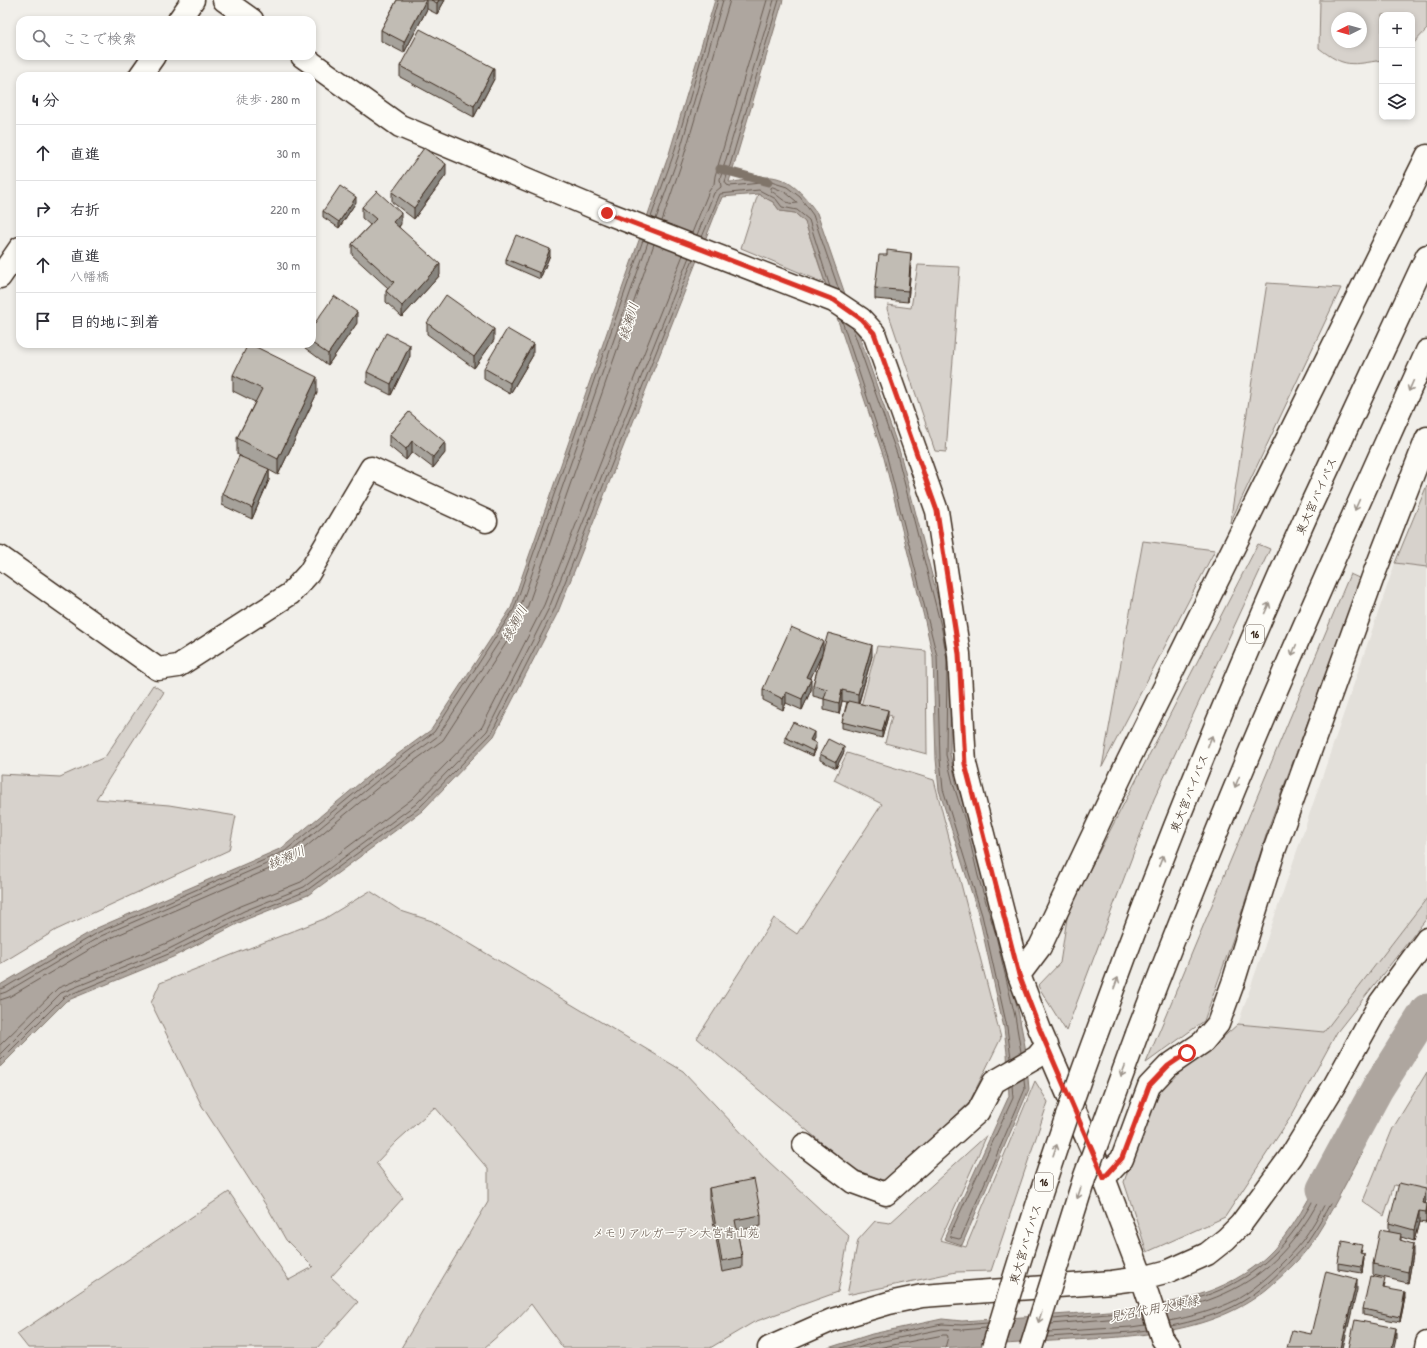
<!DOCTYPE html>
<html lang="ja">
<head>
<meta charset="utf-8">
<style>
	body { margin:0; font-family:"Patrick Hand","Klee One",sans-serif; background:#f7f7f7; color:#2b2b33 }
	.controls { position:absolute; right:12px; top:12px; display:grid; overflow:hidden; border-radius:8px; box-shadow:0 2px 6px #0003 }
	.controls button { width:36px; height:36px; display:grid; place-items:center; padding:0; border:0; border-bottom:1px solid #e1e1e2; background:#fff; color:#2b2b33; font:20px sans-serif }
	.compass { position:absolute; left:1331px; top:12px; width:36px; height:36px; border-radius:50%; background:#fff; box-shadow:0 2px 6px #0003; rotate:265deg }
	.stop { position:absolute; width:12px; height:12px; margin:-9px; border:3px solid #d93025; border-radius:50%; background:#fff }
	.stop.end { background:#d93025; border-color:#fff; box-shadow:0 1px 4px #0008 }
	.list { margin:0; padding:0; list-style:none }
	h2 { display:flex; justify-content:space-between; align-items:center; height:52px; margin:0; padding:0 16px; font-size:17px }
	h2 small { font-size:13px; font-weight:400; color:#7c7c81 }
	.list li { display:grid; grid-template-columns:26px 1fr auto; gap:12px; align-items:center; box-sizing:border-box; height:56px; padding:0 16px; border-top:1px solid #e1e1e2 }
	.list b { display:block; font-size:15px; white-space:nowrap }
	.list p { margin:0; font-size:13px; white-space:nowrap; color:#7c7c81 }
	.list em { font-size:13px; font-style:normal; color:#7c7c81 }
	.icon { flex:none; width:22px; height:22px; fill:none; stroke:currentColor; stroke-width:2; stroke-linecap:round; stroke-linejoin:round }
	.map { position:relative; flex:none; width:1427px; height:1348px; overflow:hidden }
	.search { position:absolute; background:#fff; box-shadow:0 2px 6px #0003; left:16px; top:16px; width:300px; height:44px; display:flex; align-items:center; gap:10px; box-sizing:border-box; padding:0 14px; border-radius:12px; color:#7c7c81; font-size:15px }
	.panel { position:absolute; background:#fff; box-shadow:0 2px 6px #0003; left:16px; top:72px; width:300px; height:276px; border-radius:12px }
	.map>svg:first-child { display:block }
	.built { fill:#e3e0da }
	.green { fill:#d7d2cc; stroke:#897e75; fill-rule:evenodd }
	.water { fill:#aea69f; stroke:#80746b }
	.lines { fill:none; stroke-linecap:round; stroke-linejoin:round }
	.shore { stroke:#695c52; stroke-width:1 }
	.stream { stroke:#80746b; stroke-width:9 }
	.canal { stroke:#aea69f; stroke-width:33 }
	.minor-casing { stroke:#3b2a1e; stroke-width:25 }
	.highway-casing { stroke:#3b2a1e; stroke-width:25 }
	.minor { stroke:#fdfcf7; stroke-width:22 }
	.highway { stroke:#fdfcf7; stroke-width:22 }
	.highway-bridge-casing { stroke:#3b2a1e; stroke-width:25; stroke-linecap:butt }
	.highway-bridge { stroke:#fdfcf7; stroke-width:22 }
	.wall { fill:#a6a29b; stroke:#3b2a1e }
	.shaded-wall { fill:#87847e; stroke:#3b2a1e }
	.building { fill:#c1bcb4; stroke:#3b2a1e }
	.oneway { stroke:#9c938a }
	.route { stroke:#d93025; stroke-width:5 }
	.labels { text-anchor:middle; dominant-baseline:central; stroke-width:3; stroke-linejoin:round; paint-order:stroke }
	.shield { fill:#fdfcf7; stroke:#75695f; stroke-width:1 }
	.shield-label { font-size:11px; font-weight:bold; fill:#3b2a1e }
	.street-label { font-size:12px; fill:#3b2a1e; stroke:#fdfcf7 }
	.park-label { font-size:12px; fill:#62544a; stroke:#fdfcf7 }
	.water-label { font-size:13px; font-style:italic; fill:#63554b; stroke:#fdfcf7 }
</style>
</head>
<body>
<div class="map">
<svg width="1427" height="1348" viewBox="0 0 1427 1348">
	<rect width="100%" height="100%" fill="#f1efea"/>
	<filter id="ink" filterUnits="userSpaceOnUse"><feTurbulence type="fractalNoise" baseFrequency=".025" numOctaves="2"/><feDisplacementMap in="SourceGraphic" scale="8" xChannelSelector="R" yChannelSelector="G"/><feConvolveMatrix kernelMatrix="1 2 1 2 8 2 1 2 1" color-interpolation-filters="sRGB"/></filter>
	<g filter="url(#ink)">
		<path class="built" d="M1395 563 1427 567V898L1324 1032 1238 1024Z"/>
		<path class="green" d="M1320 0H1427V29L1412 45V15H1382V60C1352 65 1344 68 1319 48ZM1337 18H1361V42H1337Z
			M758 194 773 202 780 211 795 213 805 222 825 283 741 248Z
			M918 265 960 267 946 452 935 451 887 309 888 305 911 308Z
			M1267 283 1341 288 1230 523Z
			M1427 485V567L1395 563Z
			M1143 541 1215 550 1102 767Z
			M1258 544 1270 549 1154 799 1066 1031 1038 986 1060 963 1068 912Z
			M1350 574 1361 579 1269 826 1235 933 1204 1021 1146 1063Z
			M877 646 926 651 927 754 885 743 892 716 861 706Z
			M153 685 164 692 96 799 169 805 236 816 229 850 56 930 0 964V774L60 777 105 757Z
			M847 753 934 780 1001 1038 969 1103 886 1181 853 1169 697 1038 774 918 797 934 882 804 834 780Z
			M370 891 401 911 432 921 683 1071 768 1161 849 1236 838 1292 754 1322 710 1348H563L531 1304 517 1319 484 1348H401L488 1202V1169L435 1107 397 1141 376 1163 403 1198 331 1277 358 1302 317 1348H28L17 1334 229 1192 289 1280 313 1267 286 1240 269 1210 202 1106 151 1003 160 983 324 919Z
			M1427 898V918L1337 1032 1292 1115 1225 1217 1147 1252 1124 1182 1155 1088 1209 1050 1238 1024 1324 1032Z
			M1427 1072V1191L1394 1185 1384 1216 1363 1201 1393 1128Z
			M1035 1081 1048 1102 991 1271 956 1272 847 1295 858 1240 875 1221 890 1223 987 1135 940 1240 966 1247Z"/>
		<path class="water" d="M715 0H783L729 182C741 182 761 176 772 177 793 180 805 197 817 213L900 453 946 629 951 660 950 754 956 782 970 823 999 931 1019 1015 1025 1046 1029 1089 962 1245 944 1239 1009 1096 1007 1053 1004 1028 979 916 939 790 936 759 933 657 925 621 884 458 805 222 795 213 780 211 773 202 758 194 722 197 558 612 494 736 422 811 308 895 247 919 173 957 66 1001 0 1067V985L97 928 282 848 372 773 431 730 511 608 669 154Z
			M1335 1145 1362 1153C1345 1184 1330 1216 1310 1245 1299 1261 1282 1276 1267 1289 1205 1340 1111 1337 1035 1342 1002 1344 969 1347 936 1348 900 1348 864 1348 828 1348L872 1334 942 1319 962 1321C997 1319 1033 1316 1068 1314 1138 1309 1222 1305 1274 1249 1301 1219 1318 1182 1335 1145Z"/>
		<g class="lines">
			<path class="shore" d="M779 0 725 182 727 185 730 186 771 182 787 187 800 197 813 215 839 290
				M773 187 785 192 796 201 797 203C786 206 780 196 771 191V188Z
				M651 217 673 156 718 0
				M656 219 678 157 723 0
				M662 221 683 159 730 0
				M692 233 709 191 714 184 715 176 767 0
				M697 235 714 193 721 187 720 179 774 0
				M702 237 720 194 759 190 776 199 782 207 797 210 809 220 830 287
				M842 321 887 457 937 656 940 759 943 789 982 915 1007 1027 1011 1058
				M852 327 897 454 942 630 947 660 946 755 953 783 966 824 978 876 995 932 1015 1016 1021 1052
				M0 989 4 988 99 932 285 851 374 777 434 732 514 609 643 240
				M0 994 6 992 101 936 287 855 377 781 438 736 519 611 648 242
				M0 1000 9 997 104 941 290 860 381 785 443 740 525 614 654 244
				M0 1045 58 988 167 943 241 906 301 882 412 799 482 727 544 605 683 255
				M0 1054 61 993 169 949 244 911 304 887 416 804 487 731 549 608 689 257
				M0 1061 64 997 171 953 246 916 306 891 419 808 491 734 554 610 693 259
				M1012 1085 1013 1098 950 1234 951 1237 959 1239 961 1238 1025 1089 1024 1079
				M1165 1308C1173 1306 1180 1304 1188 1301 1237 1288 1272 1264 1300 1222 1315 1200 1325 1175 1337 1151L1339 1150 1354 1155 1355 1158C1339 1186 1325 1216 1307 1242 1302 1249 1296 1254 1291 1260 1276 1277 1259 1292 1240 1303 1222 1314 1191 1322 1171 1326
				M1166 1312C1174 1311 1182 1308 1190 1306 1240 1292 1275 1268 1304 1225 1319 1204 1328 1180 1339 1157L1341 1156 1347 1158V1161C1333 1187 1320 1217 1302 1241 1286 1261 1259 1287 1236 1300 1216 1310 1191 1317 1169 1321
				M1053 1319 1140 1311
				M1051 1324 1142 1316
				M1049 1332 1131 1327 1145 1325
				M1047 1337 1132 1332 1147 1330
				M841 1348 873 1338 942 1324 962 1325 988 1323
				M858 1348 874 1343 942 1329 962 1330 986 1328
				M878 1348 943 1335H947L948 1337 945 1348"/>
			<path class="stream" d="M720 169 768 182"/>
			<path class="canal" d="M1323 1189 1377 1089 1427 1010"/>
			<defs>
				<path id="minor" d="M224 0 252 20
					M179 20 193 0
					M302 56 400 126 607 213 834 301 861 319 874 333 937 511 959 654 965 764 1019 975 1040 1030 1104 1178 1142 1278 1162 1338 1169 1348
					M140 76 154 56
					M0 277 20 248
					M0 557 158 669 178 666 290 594 309 573 371 468 486 521
					M1019 975 1040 947 1128 761 1427 156
					M804 1145 853 1182 886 1194 978 1112 994 1082 1037 1057 1047 1045
					M1104 1178 1122 1159 1149 1086 1168 1066 1203 1042 1218 1024 1233 983 1274 851 1374 574 1427 438
					M769 1348 832 1320 889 1303 922 1296 1112 1282 1142 1278 1169 1271 1207 1254 1226 1239 1241 1224 1291 1156 1334 1086 1380 1003 1427 939
					M1426 1348 1427 1343"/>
				<path id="highway" d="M1102 1019C1165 845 1235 674 1311 505 1349 422 1388 339 1427 256
					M1137 1034C1173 940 1210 847 1249 754 1306 618 1367 485 1427 351"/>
			</defs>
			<use href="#minor" class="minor-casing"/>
			<use href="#highway" class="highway-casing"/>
			<use href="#minor" class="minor"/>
			<use href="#highway" class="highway"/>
			<defs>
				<path id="highway-bridge" d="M993 1348C1026 1237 1061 1127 1102 1019
					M1031 1348 1085 1176 1137 1034"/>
			</defs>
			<use href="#highway-bridge" class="highway-bridge-casing"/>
			<use href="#highway-bridge" class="highway-bridge"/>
		</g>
		<path class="wall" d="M397 0H445L437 14 427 9 404 53 381 41V30Z
			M400 66 494 79 474 117 400 77Z
			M446 175 414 219 392 202V192Z
			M356 202 339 228 323 217V211Z
			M362 207 401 224 399 227 440 275 402 317 386 302V291L388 288 352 255V244L370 225 362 218Z
			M550 255 540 279 506 264V259Z
			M887 255 911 264 908 302 875 299V288Z
			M357 323 328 365 305 348V344H312V327Z
			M427 323 494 340 474 368 427 334Z
			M275 344H282L281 346Z
			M533 355 510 394 484 379V368Z
			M410 356 391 395 367 383V372Z
			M233 375 317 393 278 475 269 470V480L252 519 222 505V494L242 457 237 454V438L255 402 233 391Z
			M409 412 445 453 433 468 412 452 406 460 389 446V435Z
			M823 652 872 656 859 703 888 716 882 738 842 728V722L847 702 842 701 839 714 824 710V699L813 696V685L822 652 810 679 811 690 802 710 786 703 783 710 763 700V689Z
			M785 737 814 738 812 741 816 749 813 756 785 743Z
			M844 752 836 768 820 760V754Z
			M709 1188 761 1215V1226L737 1231 742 1257V1268L722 1272 709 1199Z
			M1426 1200 1425 1204H1427V1219L1426 1223 1419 1222 1414 1241 1401 1237V1241L1413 1255 1408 1283 1373 1275V1264L1389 1232V1223Z
			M1362 1250 1361 1253 1364 1259 1362 1273 1338 1269V1263Z
			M1385 1284 1384 1288 1405 1298 1400 1322 1363 1315V1309Z"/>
		<path class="shaded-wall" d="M426 0H427V9L404 53V42Z
			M439 0H445L437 14V3Z
			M494 68V79L474 117V106Z
			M446 164V175L414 219V208Z
			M356 197V202L339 228V222Z
			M401 213V224L393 233V222Z
			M550 249V255L540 279V273Z
			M911 253V264L908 302V291Z
			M440 264V275L402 317V306Z
			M357 312V323L328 365V354Z
			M494 329V340L474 368V357Z
			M533 344V355L510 394V383Z
			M410 345V356L391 395V384Z
			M317 377V393L278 475V459Z
			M412 441V452L406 460V449Z
			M445 442V453L433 468V457Z
			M269 469V480L252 519V508Z
			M823 641V652L806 688V677Z
			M872 645V656L858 705V694Z
			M811 679V690L802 710V699Z
			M842 690V701L839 714V703Z
			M786 692V703L783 710V699Z
			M888 710V716L882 738V732Z
			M814 732V738L810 746V740Z
			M816 743V749L813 756V751Z
			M844 747V752L836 768V762Z
			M1426 1189V1200L1423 1212V1203Z
			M1427 1208V1219L1426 1223V1212Z
			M1419 1211V1222L1414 1241V1230Z
			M1413 1244V1255L1408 1283V1272Z
			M1364 1254V1259L1362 1273V1267Z
			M1357 1279V1290L1343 1348H1341Z
			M1405 1292V1298L1400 1322V1317Z
			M1396 1328V1339L1394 1348H1392Z"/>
		<path class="building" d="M397 0H426L404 42 381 30Z
			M431 0H439L437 3Z
			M420 29 494 68 474 106 400 66Z
			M424 148 446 164 414 208 392 192Z
			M340 186 356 197 339 222 323 211Z
			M377 191 401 213 393 222 440 264 402 306 386 291 394 282 352 244 376 219 362 207Z
			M516 235 550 249 540 273 506 259Z
			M887 250 911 253 908 291 875 288 879 255H887Z
			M446 295 494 329 474 357 427 323Z
			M334 296 357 312 328 354 312 343V327Z
			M507 329 533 344 510 383 484 368Z
			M386 333 410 345 391 384 367 372Z
			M248 344H250L317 377 278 459 237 438 262 389 233 375Z
			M409 412 445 442 433 457 412 441 406 449 389 435Z
			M239 456 269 469 252 508 222 494Z
			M791 627 823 641 806 677 811 679 802 699 786 692 783 699 763 689Z
			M828 633 872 645 858 694 842 690 839 703 824 699 827 689 813 685Z
			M848 701 888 710 882 732 842 722Z
			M793 722 814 732 810 740 816 743 813 751 785 737Z
			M828 739 844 747 836 762 820 754Z
			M754 1179 761 1215 735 1220 742 1257 722 1261 709 1188Z
			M1399 1183 1426 1189 1423 1203 1427 1204 1426 1212 1419 1211 1414 1230 1389 1223Z
			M1380 1230 1401 1234 1400 1240 1413 1244 1408 1272 1373 1264Z
			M1342 1241 1362 1245 1360 1253 1364 1254 1362 1267 1338 1263Z
			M1326 1271 1357 1279 1341 1348H1287L1292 1330 1311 1334Z
			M1370 1276 1385 1279 1383 1288 1405 1292 1400 1317 1363 1309Z
			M1355 1320 1396 1328 1392 1348H1349Z"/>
		<defs><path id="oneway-shaft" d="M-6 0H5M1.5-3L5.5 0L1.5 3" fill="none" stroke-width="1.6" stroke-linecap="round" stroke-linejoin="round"/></defs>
		<g class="oneway">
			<use href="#oneway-shaft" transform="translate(1411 386) rotate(114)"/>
			<use href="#oneway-shaft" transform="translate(1357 505) rotate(114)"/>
			<use href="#oneway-shaft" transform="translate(1267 608) rotate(-66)"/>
			<use href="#oneway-shaft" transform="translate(1294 650) rotate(113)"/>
			<use href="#oneway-shaft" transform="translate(1210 741) rotate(-68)"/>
			<use href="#oneway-shaft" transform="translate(1237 782) rotate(112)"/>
			<use href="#oneway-shaft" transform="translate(1161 861) rotate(-69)"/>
			<use href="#oneway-shaft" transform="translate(1116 983) rotate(-70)"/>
			<use href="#oneway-shaft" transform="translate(1123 1071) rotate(111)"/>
			<use href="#oneway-shaft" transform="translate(1055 1150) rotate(-71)"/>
			<use href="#oneway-shaft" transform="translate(1079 1193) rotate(108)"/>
			<use href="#oneway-shaft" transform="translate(1040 1317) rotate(107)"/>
		</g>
	</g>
	<g class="lines" filter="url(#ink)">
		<path class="route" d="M607 213 834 300 861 319 874 333 937 511 959 654 965 764 1019 975 1040 1030 1104 1178 1122 1158 1149 1086 1168 1066 1187 1053"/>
	</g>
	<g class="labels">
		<g class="shield">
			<rect x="1246" y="625" width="18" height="18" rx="3"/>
			<rect x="1035" y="1173" width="18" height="18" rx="3"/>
		</g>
		<g class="shield-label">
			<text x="1255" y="634">16</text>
			<text x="1044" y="1182">16</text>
		</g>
		<g class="street-label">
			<text transform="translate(1316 496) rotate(-66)">東大宮バイパス</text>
			<text transform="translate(1189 793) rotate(-68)">東大宮バイパス</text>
			<text transform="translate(1025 1244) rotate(-73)">東大宮バイパス</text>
		</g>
		<g class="park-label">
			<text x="676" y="1232">メモリアルガーデン大宮青山苑</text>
		</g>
		<g class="water-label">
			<text transform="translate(628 321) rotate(-73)">綾瀬川</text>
			<text transform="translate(514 623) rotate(-61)">綾瀬川</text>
			<text transform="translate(286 857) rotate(-23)">綾瀬川</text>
			<text transform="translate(1154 1308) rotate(-11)">見沼代用水東縁</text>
		</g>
	</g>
</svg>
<div class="controls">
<button>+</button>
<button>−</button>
<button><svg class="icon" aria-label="layers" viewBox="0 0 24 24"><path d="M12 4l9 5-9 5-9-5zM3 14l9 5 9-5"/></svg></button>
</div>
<svg class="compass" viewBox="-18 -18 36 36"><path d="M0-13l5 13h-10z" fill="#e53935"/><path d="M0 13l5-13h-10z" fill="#7c7c81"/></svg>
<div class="stop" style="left:1187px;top:1053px"></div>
<div class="stop end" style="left:607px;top:213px"></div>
<div class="search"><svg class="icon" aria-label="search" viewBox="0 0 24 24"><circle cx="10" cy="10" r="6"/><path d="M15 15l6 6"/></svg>ここで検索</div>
<section class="panel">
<h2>4 分<small>徒歩 · 280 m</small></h2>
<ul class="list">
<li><svg class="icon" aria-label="ahead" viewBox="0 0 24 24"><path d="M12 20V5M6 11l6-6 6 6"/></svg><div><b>直進</b></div><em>30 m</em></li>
<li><svg class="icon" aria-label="right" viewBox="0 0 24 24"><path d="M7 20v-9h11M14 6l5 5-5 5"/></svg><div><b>右折</b></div><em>220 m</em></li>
<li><svg class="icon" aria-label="ahead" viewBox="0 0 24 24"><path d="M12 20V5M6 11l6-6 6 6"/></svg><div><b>直進</b><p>八幡橋</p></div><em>30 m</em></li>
<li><svg class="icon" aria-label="arrive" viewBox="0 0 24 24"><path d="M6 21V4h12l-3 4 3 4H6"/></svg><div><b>目的地に到着</b></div></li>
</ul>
</section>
</div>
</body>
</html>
